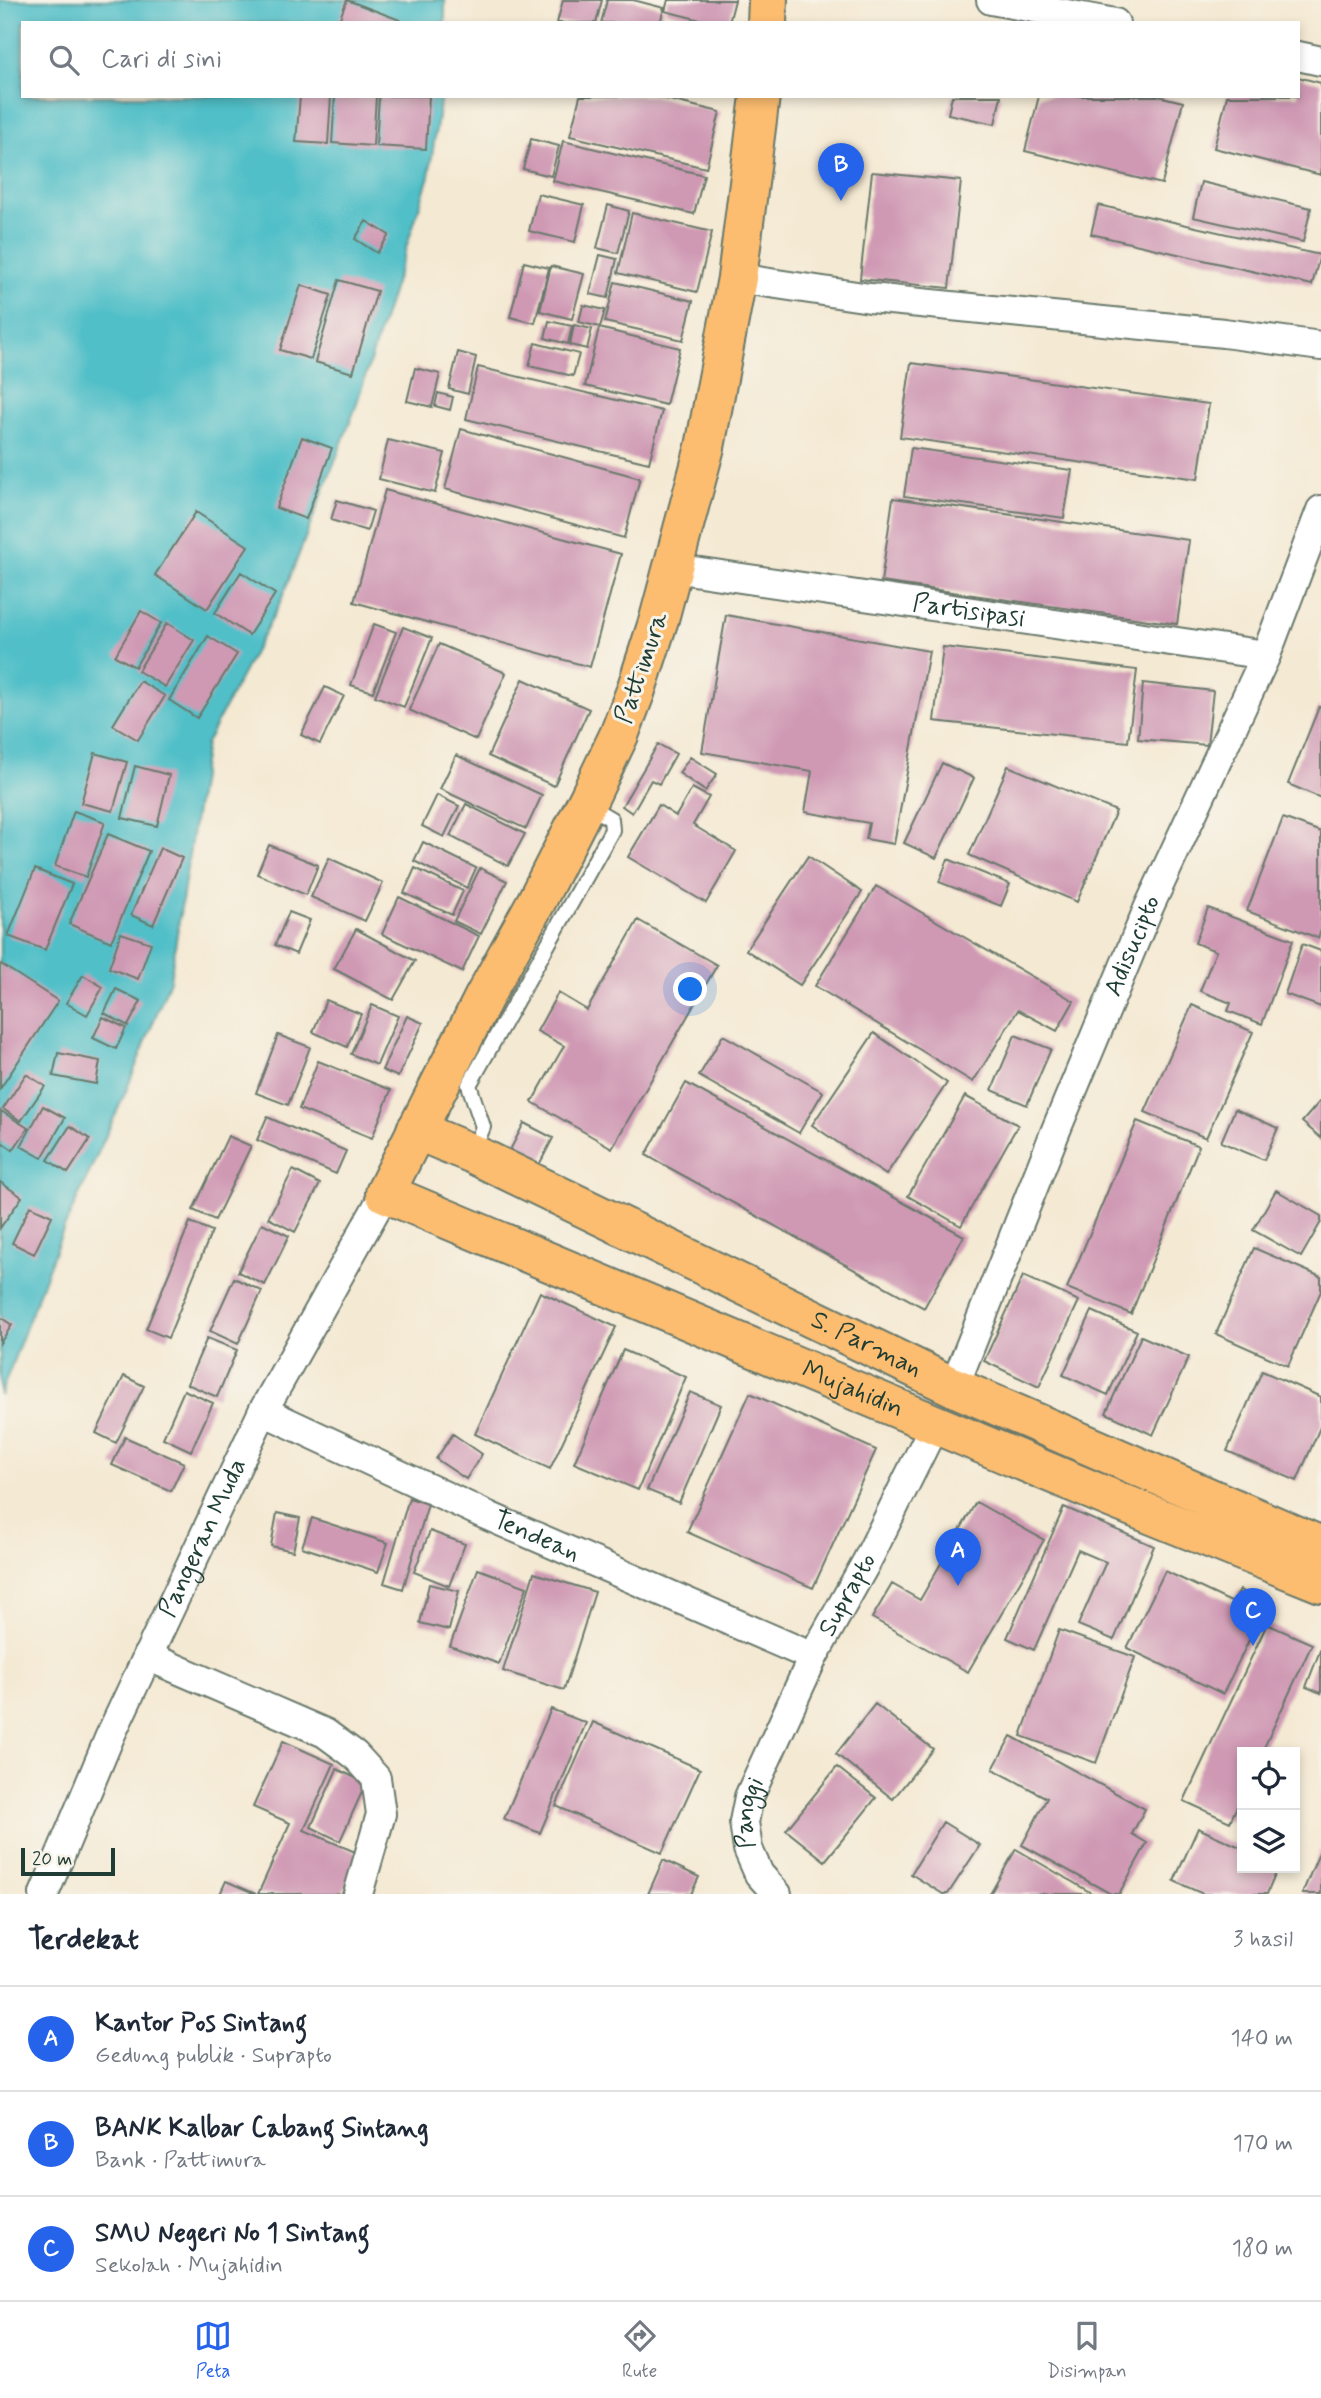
<!DOCTYPE html>
<html lang="id">
<head>
<meta charset="utf-8">
<style>
	body { margin:0; font-family:Mynerve,sans-serif; background:#f2f2f3; color:#1f2937 }
	.controls { position:absolute; right:21px; bottom:21px; display:grid; overflow:hidden; border-radius:0px; box-shadow:0 4px 10px #0003 }
	.controls button { width:63px; height:63px; display:grid; place-items:center; padding:0; border:0; border-bottom:2px solid #e0e1e3; background:#fff; color:#1f2937; font:35px sans-serif }
	.scale { position:absolute; left:21px; bottom:18px; width:94px; box-sizing:border-box; padding-left:7px; border:4px solid #1f3d34; border-top:0; font-size:19px; line-height:24px; white-space:nowrap; color:#1f3d34; -webkit-text-stroke:5px #f7f3e8; paint-order:stroke }
	.you { position:absolute; left:691px; top:990px; width:24px; height:24px; margin:-18px; border:5px solid #fff; border-radius:50%; background:#1a73e8; box-shadow:0 0 0 10px #1a73e833 }
	.badge { display:grid; place-items:center; width:46px; height:46px; border-radius:50%; background:#2563eb; color:#fff; font-size:23px; font-weight:700 }
	.pin { position:absolute; translate:-50% -58px; filter:drop-shadow(0 2px 4px #0008) }
	.pin::after { content:''; position:absolute; top:37px; width:24px; height:21px; background:inherit; clip-path:polygon(0 0,100% 0,50% 100%) }
	.list { margin:0; padding:0; list-style:none }
	h2 { display:flex; justify-content:space-between; align-items:center; height:91px; margin:0; padding:0 28px; font-size:30px }
	h2 small { font-size:23px; font-weight:400; color:#747a83 }
	.list li { display:grid; grid-template-columns:46px 1fr auto; gap:21px; align-items:center; box-sizing:border-box; height:105px; padding:0 28px; border-top:2px solid #e0e1e3 }
	.list b { display:block; font-size:26px; white-space:nowrap }
	.list p { margin:0; font-size:23px; white-space:nowrap; color:#747a83 }
	.list em { font-size:23px; font-style:normal; color:#747a83 }
	.icon { flex:none; width:38px; height:38px; fill:none; stroke:currentColor; stroke-width:2; stroke-linecap:round; stroke-linejoin:round }
	.map { position:relative; flex:none; width:1321px; height:1894px; overflow:hidden }
	.search { position:absolute; background:#fff; box-shadow:0 4px 10px #0003; left:21px; right:21px; top:21px; height:77px; display:flex; align-items:center; gap:18px; box-sizing:border-box; padding:0 24px; border-radius:0px; color:#747a83; font-size:26px }
	.sheet { height:406px; background:#fff }
	nav { display:flex; justify-content:space-around; align-items:center; box-sizing:border-box; height:98px; border-top:2px solid #e0e1e3; background:#fff; font-size:19px; color:#747a83 }
	nav a { display:grid; justify-items:center; gap:4px }
	nav .on { color:#2563eb }
	.map>svg:first-child { display:block }
	.water { fill:#51bfc8; stroke:#387e7e; stroke-width:2 }
	.building { fill:#cf99b4 }
	.lines { fill:none; stroke-linecap:round; stroke-linejoin:round }
	.lane-casing { stroke:#6a796c; stroke-width:18 }
	.street-casing { stroke:#6a796c; stroke-width:32 }
	.primary-casing { stroke:#6a796c; stroke-width:42 }
	.lane { stroke:#fff; stroke-width:14 }
	.street { stroke:#fff; stroke-width:28 }
	.primary { stroke:#fcbd6f; stroke-width:38 }
	.labels { text-anchor:middle; dominant-baseline:central; stroke-width:6; stroke-linejoin:round; paint-order:stroke }
	.street-label { font-size:26px; fill:#1f3d34; stroke:#f7f3e8 }
</style>
</head>
<body>
<div class="map">
<svg width="1321" height="1894" viewBox="0 0 1321 1894">
	<rect width="100%" height="100%" fill="#f7f3e8"/>
	<filter id="ink" filterUnits="userSpaceOnUse"><feTurbulence type="fractalNoise" baseFrequency=".0143" numOctaves="2"/><feDisplacementMap in="SourceGraphic" scale="14" xChannelSelector="R" yChannelSelector="G"/><feConvolveMatrix kernelMatrix="1 2 1 2 8 2 1 2 1" color-interpolation-filters="sRGB"/></filter>
	<filter id="wash" filterUnits="userSpaceOnUse"><feTurbulence type="fractalNoise" baseFrequency=".00686" numOctaves="4" result="noise"/><feDisplacementMap in="SourceGraphic" scale="28" xChannelSelector="R" yChannelSelector="G"/><feGaussianBlur stdDeviation="1.57" result="paint"/><feColorMatrix in="noise" values="0 0 0 0 0 0 0 0 0 0 0 0 0 0 0 0 0 1.4 0 .05"/><feComposite in="paint" operator="in"/></filter>
	<g filter="url(#wash)">
		<rect width="100%" height="100%" fill="#f4e9d3"/>
		<path class="water" d="M0 0H445V23H23V96H441L429 176 355 409 280 603 206 743 170 980 126 1091 61 1235 0 1396Z"/>
		<g id="blocks">
			<path class="building" d="M347 0 400 20 399 23H338Z
				M563 0H602L596 23H557Z
				M607 0H633L664 8 660 23H601Z
				M668 0H735L729 23H712L665 11Z
				M1298 77 1321 83V175L1214 148 1227 96H1298Z
				M300 96H331L328 144 296 142Z
				M335 96H376L373 146 332 143Z
				M379 96H429L426 149 376 146Z
				M580 96H653L720 112 706 168 570 136Z
				M952 96H1001L995 124 948 114Z
				M1039 96H1158L1183 102 1162 184 1025 151Z
				M531 139 559 146 551 176 523 169Z
				M563 141 704 175 694 214 553 181Z
				M872 172 961 181 949 288 860 279Z
				M1201 182 1311 208 1303 242 1193 217Z
				M538 194 584 205 575 242 529 231Z
				M608 205 629 211 618 253 597 248Z
				M1098 205 1320 255 1312 285 1091 234Z
				M632 213 712 232 697 292 618 273Z
				M366 221 389 235 377 253 355 239Z
				M600 255 617 259 608 298 590 294Z
				M524 262 549 268 535 323 510 317Z
				M551 266 584 274 572 319 540 311Z
				M339 280 377 291 353 373 315 362Z
				M615 282 693 301 683 340 605 322Z
				M301 285 331 295 311 359 280 350Z
				M583 305 605 310 600 327 579 322Z
				M549 321 572 326 568 344 545 338Z
				M574 325 592 329 587 349 570 345Z
				M599 328 680 348 666 405 585 386Z
				M535 343 579 354 573 376 529 366Z
				M458 352 476 357 468 394 449 389Z
				M911 363 1209 404 1198 479 900 437Z
				M478 367 662 411 649 463 466 419Z
				M415 368 440 374 432 407 407 401Z
				M438 393 453 397 450 410 435 406Z
				M461 429 640 478 624 538 445 489Z
				M302 437 332 448 306 519 276 508Z
				M388 440 445 453 435 493 379 479Z
				M911 448 1072 470 1064 518 904 496Z
				M385 490 621 554 590 667 354 602Z
				M893 498 1189 540 1177 624 881 582Z
				M337 500 373 511 367 531 331 520Z
				M196 512 248 546 207 609 155 575Z
				M241 572 275 594 249 635 215 613Z
				M141 611 161 623 135 667 115 656Z
				M726 615 929 651 894 844 866 839 869 823 805 812 812 771 702 752Z
				M167 623 194 640 165 687 138 671Z
				M374 624 396 632 373 692 351 685Z
				M403 627 432 638 404 707 375 696Z
				M208 636 237 654 197 718 169 700Z
				M439 644 506 673 476 740 409 710Z
				M943 647 1137 670 1128 742 934 721Z
				M523 679 589 709 554 786 488 756Z
				M140 681 165 696 138 740 113 725Z
				M1143 683 1213 691 1207 745 1138 739Z
				M325 687 344 696 320 744 301 735Z
				M1319 707H1321V798L1288 784Z
				M658 744 676 754 659 784 651 780 632 813 622 806Z
				M95 753 127 762 113 811 81 803Z
				M456 755 542 795 526 829 440 789Z
				M690 757 717 774 705 791 679 773Z
				M942 763 974 778 936 858 904 843Z
				M135 766 169 775 157 826 122 818Z
				M1008 766 1116 811 1077 902 969 855Z
				M692 788 709 797 693 825 736 851 706 903 628 857 659 805 676 816Z
				M437 795 459 806 444 837 422 826Z
				M466 804 525 834 508 866 450 836Z
				M74 811 105 822 86 877 55 866Z
				M1283 818 1321 832V930L1318 938 1247 911Z
				M108 834 149 851 111 942 69 924Z
				M423 842 476 868 467 888 414 861Z
				M269 845 318 865 306 895 257 874Z
				M160 848 182 858 153 925 131 915Z
				M808 856 862 892 800 985 746 950Z
				M329 858 383 883 365 921 311 897Z
				M948 859 1010 884 1001 906 939 882Z
				M415 868 463 891 452 915 404 893Z
				M480 868 507 881 481 934 454 921Z
				M35 869 72 884 45 950 8 936Z
				M876 886 1074 1001 1057 1031 1018 1010 973 1082 815 986Z
				M399 897 479 936 462 972 382 934Z
				M1208 908 1293 940 1262 1024 1228 1011 1231 1003 1200 991 1216 951 1195 943Z
				M289 912 310 920 296 954 275 945Z
				M638 920 717 965 612 1148 532 1102 564 1046 537 1031 558 993 587 1010Z
				M356 929 415 961 393 1000 334 969Z
				M121 933 151 943 138 979 109 968Z
				M1302 944 1321 951V1007L1285 994Z
				M1 964 58 1001 0 1089V966Z
				M83 975 103 987 87 1015 66 1003Z
				M116 989 141 1001 128 1026 104 1013Z
				M326 1000 361 1014 347 1047 313 1032Z
				M372 1005 398 1016 377 1065 351 1054Z
				M1192 1005 1253 1032 1206 1138 1145 1112Z
				M407 1016 423 1023 398 1077 382 1070Z
				M103 1017 126 1028 116 1049 93 1038Z
				M874 1033 947 1083 886 1175 812 1125Z
				M278 1035 310 1047 288 1105 256 1093Z
				M723 1035 823 1092 799 1133 699 1076Z
				M1015 1035 1051 1049 1027 1105 992 1090Z
				M58 1053 100 1061 96 1084 53 1076Z
				M318 1061 391 1090 372 1138 299 1109Z
				M26 1074 45 1086 21 1121 3 1109Z
				M686 1083 964 1236 924 1308 646 1155Z
				M965 1096 1018 1125 961 1226 908 1196Z
				M1321 1100V1138L1302 1122Z
				M43 1106 65 1118 42 1158 21 1146Z
				M1235 1109 1278 1128 1264 1160 1221 1142Z
				M1 1111 28 1128 13 1150 0 1141Z
				M267 1117 346 1151 336 1174 257 1140Z
				M1137 1121 1199 1146 1131 1314 1067 1288Z
				M524 1123 553 1138 537 1169 508 1154Z
				M70 1126 90 1139 68 1173 48 1160Z
				M228 1136 251 1146 215 1220 193 1210Z
				M293 1170 320 1184 295 1232 268 1218Z
				M0 1182 22 1197 0 1228Z
				M1276 1190 1321 1216V1222L1301 1257 1253 1230Z
				M30 1206 52 1216 34 1254 12 1243Z
				M190 1222 212 1231 168 1338 146 1329Z
				M262 1223 289 1236 265 1285 238 1272Z
				M1254 1248 1321 1277V1291L1288 1366 1216 1334Z
				M1023 1276 1079 1301 1039 1387 984 1361Z
				M234 1278 262 1291 238 1344 210 1331Z
				M540 1292 616 1327 550 1469 475 1434Z
				M1092 1311 1137 1331 1108 1395 1063 1375Z
				M0 1317 12 1325 0 1343Z
				M1141 1336 1189 1357 1153 1435 1106 1413Z
				M207 1338 237 1350 217 1397 187 1384Z
				M623 1350 686 1377 638 1490 574 1463Z
				M1262 1371 1321 1397V1425L1297 1481 1227 1451Z
				M124 1376 144 1386 116 1443 96 1433Z
				M184 1390 213 1403 191 1451 163 1438Z
				M690 1392 721 1405 679 1503 647 1490Z
				M750 1393 876 1450 813 1588 687 1532Z
				M453 1434 482 1454 466 1479 436 1459Z
				M125 1437 184 1463 171 1491 112 1465Z
				M409 1498 428 1504 403 1589 384 1583Z
				M976 1502 1044 1540 968 1672 872 1618 892 1584 920 1600Z
				M1064 1507 1154 1546 1114 1640 1078 1625 1106 1562 1078 1550 1034 1650 1007 1638Z
				M277 1513 300 1518 293 1551 271 1546Z
				M312 1518 388 1543 378 1572 302 1547Z
				M430 1531 465 1544 449 1586 414 1572Z
				M478 1569 527 1587 499 1664 450 1646Z
				M1165 1571 1233 1603 1240 1590 1267 1603 1223 1694 1127 1648Z
				M534 1573 595 1592 564 1690 503 1671Z
				M429 1584 459 1591 449 1630 420 1623Z
				M1267 1624 1312 1644 1262 1752H1242V1795L1230 1822 1184 1801Z
				M1059 1630 1135 1657 1096 1763 1021 1736Z
				M1321 1648V1693L1306 1687Z
				M875 1704 933 1749 893 1799 836 1754Z
				M551 1709 586 1723 540 1833 504 1819Z
				M593 1722 700 1769 662 1853 556 1806Z
				M1011 1736 1145 1809 1132 1834 1147 1843 1119 1894H1111L1022 1845 1047 1798 993 1769Z
				M283 1741 334 1764 304 1830 360 1854 342 1894H258L290 1823 253 1807Z
				M837 1767 876 1798 825 1861 786 1830Z
				M337 1769 366 1783 340 1841 311 1827Z
				M943 1822 980 1845 948 1894H943L911 1874Z
				M1198 1828 1242 1848V1868H1278L1267 1894H1203L1174 1881Z
				M1321 1848V1894H1302Z
				M1016 1849 1093 1894H990Z
				M663 1860 699 1877 691 1894H648Z
				M226 1881 256 1894H220Z"/>
		</g>
	</g>
	<g filter="url(#ink)">
		<use href="#blocks" fill-opacity="0" stroke="#6a796c" stroke-width="2"/>
		<g class="lines">
			<defs>
				<path id="lane" d="M473 1152 483 1127 469 1085 612 830 611 819 587 805"/>
				<g id="street">
					<path d="M991 0 1115 23"/>
					<path d="M1298 56 1321 61"/>
					<path d="M737 278 870 298 1224 333 1321 346"/>
					<path id="s1" d="M673 568 1266 655"/>
					<path id="s2" d="M954 1387 1056 1130 1148 909 1266 655 1321 510"/>
					<path id="s3" d="M263 1411 486 1515 813 1657"/>
					<path d="M147 1656 325 1733 355 1755 376 1778 381 1814 358 1894"/>
					<path id="s4" d="M44 1894 110 1736 263 1411 385 1193"/>
					<path id="s5" d="M777 1894 759 1874 748 1849 744 1822 749 1797 813 1657 867 1561 935 1424"/>
				</g>
				<g id="primary">
					<path d="M767 23 768 0"/>
					<path id="s6" d="M760 96 737 278 705 447 659 619 635 693 619 735 590 796 536 902 484 997 385 1193 1115 1500 1321 1583"/>
					<path id="s7" d="M416 1130 473 1154 954 1387 1321 1546"/>
				</g>
			</defs>
			<use href="#lane" class="lane-casing"/>
			<use href="#street" class="street-casing"/>
			<use href="#primary" class="primary-casing"/>
			<use href="#lane" class="lane"/>
			<use href="#street" class="street"/>
			<use href="#primary" class="primary"/>
		</g>
	</g>
	<g class="labels">
		<g class="street-label">
			<text stroke="none"><textPath href="#s1" startOffset="299">Partisipasi</textPath></text>
			<text transform="translate(642 668) rotate(-71)">Pattimura</text>
			<text stroke="none"><textPath href="#s2" startOffset="476">Adisucipto</textPath></text>
			<text stroke="none"><textPath href="#s7" startOffset="499">S. Parman</textPath></text>
			<text stroke="none"><textPath href="#s6" startOffset="1678">Mujahidin</textPath></text>
			<text stroke="none"><textPath href="#s3" startOffset="301">Tendean</textPath></text>
			<text stroke="none"><textPath href="#s4" startOffset="390">Pangeran Muda</textPath></text>
			<text stroke="none"><textPath href="#s5" startOffset="332">Suprapto</textPath></text>
			<text stroke="none"><textPath href="#s5" startOffset="91">Panggi</textPath></text>
		</g>
	</g>
</svg>
<div class="controls">
<button><svg class="icon" aria-label="locate" viewBox="0 0 24 24"><circle cx="12" cy="12" r="6"/><path d="M12 2v4M12 18v4M2 12h4M18 12h4"/></svg></button>
<button><svg class="icon" aria-label="layers" viewBox="0 0 24 24"><path d="M12 4l9 5-9 5-9-5zM3 14l9 5 9-5"/></svg></button>
</div>
<div class="scale">20 m</div>
<div class="you"></div>
<div class="pin badge" style="left:958px;top:1586px">A</div>
<div class="pin badge" style="left:841px;top:201px">B</div>
<div class="pin badge" style="left:1253px;top:1646px">C</div>
<div class="search"><svg class="icon" aria-label="search" viewBox="0 0 24 24"><circle cx="10" cy="10" r="6"/><path d="M15 15l6 6"/></svg>Cari di sini</div>
</div>
<section class="sheet">
<h2>Terdekat<small>3 hasil</small></h2>
<ul class="list">
<li><span class="badge">A</span><div><b>Kantor Pos Sintang</b><p>Gedung publik · Suprapto</p></div><em>140 m</em></li>
<li><span class="badge">B</span><div><b>BANK Kalbar Cabang Sintang</b><p>Bank · Pattimura</p></div><em>170 m</em></li>
<li><span class="badge">C</span><div><b>SMU Negeri No 1 Sintang</b><p>Sekolah · Mujahidin</p></div><em>180 m</em></li>
</ul>
</section>
<nav>
<a class="on"><svg class="icon" aria-label="map" viewBox="0 0 24 24"><path d="M3 6l6-2 6 2 6-2v14l-6 2-6-2-6 2zM9 4v14M15 6v14"/></svg>Peta</a>
<a><svg class="icon" aria-label="directions" viewBox="0 0 24 24"><path d="M12 3l9 9-9 9-9-9zM9 14v-3h6M13 9l2 2-2 2"/></svg>Rute</a>
<a><svg class="icon" aria-label="saved" viewBox="0 0 24 24"><path d="M7 4h10v16l-5-4-5 4z"/></svg>Disimpan</a>
</nav>
</body>
</html>
